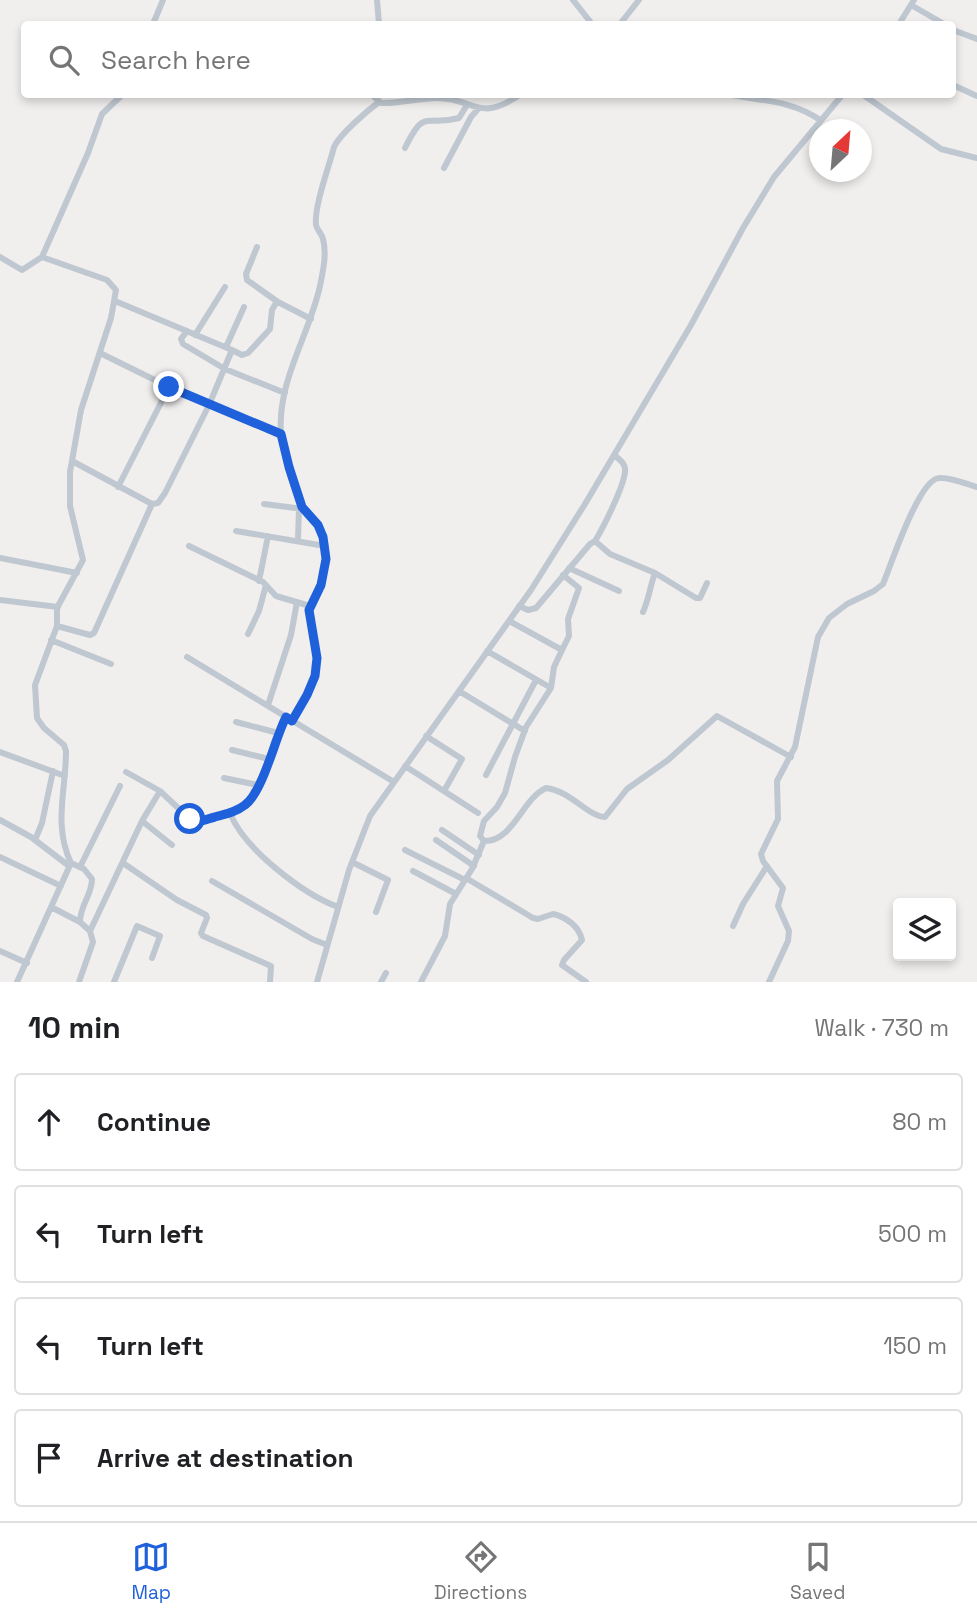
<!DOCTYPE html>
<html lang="en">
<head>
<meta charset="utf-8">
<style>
	body { margin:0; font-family:"Space Grotesk",sans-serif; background:#f6f6f6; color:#202124 }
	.controls { position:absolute; right:21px; bottom:21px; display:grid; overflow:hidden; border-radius:7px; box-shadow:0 4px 10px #0003 }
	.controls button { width:63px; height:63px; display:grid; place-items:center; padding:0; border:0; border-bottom:2px solid #e0e0e0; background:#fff; color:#202124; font:35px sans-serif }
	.compass { position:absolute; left:809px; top:119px; width:63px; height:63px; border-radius:50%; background:#fff; box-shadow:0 4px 10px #0003; rotate:26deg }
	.stop { position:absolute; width:21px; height:21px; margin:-16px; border:5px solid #1f61da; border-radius:50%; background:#fff }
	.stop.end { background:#1f61da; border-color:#fff; box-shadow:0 2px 7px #0008 }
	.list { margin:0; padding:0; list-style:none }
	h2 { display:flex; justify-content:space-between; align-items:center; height:91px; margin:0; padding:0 28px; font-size:30px }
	h2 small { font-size:23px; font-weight:400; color:#757577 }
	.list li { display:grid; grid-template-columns:46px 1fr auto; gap:21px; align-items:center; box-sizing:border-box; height:98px; margin:0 14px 14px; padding:0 14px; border:2px solid #e0e0e0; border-radius:7px }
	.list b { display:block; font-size:26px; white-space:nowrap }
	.list em { font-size:23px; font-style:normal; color:#757577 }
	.icon { flex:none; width:38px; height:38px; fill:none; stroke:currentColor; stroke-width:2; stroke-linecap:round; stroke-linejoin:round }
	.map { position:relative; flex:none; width:977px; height:982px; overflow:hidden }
	.search { position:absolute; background:#fff; box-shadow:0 4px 10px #0003; left:21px; right:21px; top:21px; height:77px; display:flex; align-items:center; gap:18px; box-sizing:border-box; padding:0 24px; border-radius:7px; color:#757577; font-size:26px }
	.sheet { height:539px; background:#fff }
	nav { display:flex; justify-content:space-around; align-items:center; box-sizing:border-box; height:98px; border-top:2px solid #e0e0e0; background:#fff; font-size:19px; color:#757577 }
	nav a { display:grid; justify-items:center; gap:4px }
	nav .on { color:#1f61da }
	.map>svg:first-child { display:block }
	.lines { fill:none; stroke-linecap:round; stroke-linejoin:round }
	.street { stroke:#bfc7d0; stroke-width:6 }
	.route { stroke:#1f61da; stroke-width:9 }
</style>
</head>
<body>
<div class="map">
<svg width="977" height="982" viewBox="0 0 977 982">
	<rect width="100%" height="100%" fill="#f1eeee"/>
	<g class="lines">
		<path class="street" d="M377 0 379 24
			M573 0 592 24
			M911 5 944 24
			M153 24 163 0
			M620 24 639 0
			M899 24 914 0
			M953 30 977 39
			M953 85 977 96
			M371 94 381 103C400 104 418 98 437 98 476 98 477 124 521 94
			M727 94C760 101 792 100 820 120
			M862 94 941 149 977 158
			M405 148C425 107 425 127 459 118L467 105
			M444 168 471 117 478 109
			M257 247 246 274 247 280 278 302 311 319
			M0 257 22 270 42 257
			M115 301 232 350 209 405 165 493 158 503 152 504
			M187 331 181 339 183 344 225 369 285 393
			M195 335 225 287
			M226 347 244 307
			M232 350 242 355 248 353 270 329 272 310 277 301
			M100 353 169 387 281 434
			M118 487 169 387
			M264 504 303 509
			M236 531 325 546
			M298 541 299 508
			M595 541C603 528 627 481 625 468 624 462 618 458 614 455
			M189 546 263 582 276 596 310 606 317 669 307 695 292 721
			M0 558 77 573
			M569 568 619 591
			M259 581 268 536
			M0 600 58 607
			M310 606C322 583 335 551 318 525 314 518 305 513 301 505 293 489 283 452 281 434 277 381 309 336 320 286 323 271 327 254 323 239 322 234 317 230 316 225 314 206 329 167 334 147 340 134 367 111 379 102
			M519 606 528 610 536 608 590 544 595 541 610 554 655 573 696 598H700L707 583
			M643 612C649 599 650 586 655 573
			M509 621 562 650 554 667 551 688 526 727 515 757 505 793 497 807 484 821 480 836 484 841C513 842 522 799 546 788 571 791 587 816 605 817L627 789 668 760 717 716 791 757
			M57 626 90 635 94 633 152 504 72 461
			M248 634 259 611 266 585
			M51 640 111 664
			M562 650 569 636 568 619 579 588 563 575
			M487 651 551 688
			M187 657 394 782
			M459 691 525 731
			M268 705 291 635 297 602
			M236 722 278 733
			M426 736 462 759 444 791
			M232 750 269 759
			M0 752 65 776
			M405 766 478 813
			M126 772 160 791 192 821 198 822 230 813 248 803 267 766 275 739 286 717
			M486 775 536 680
			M224 778 258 785
			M230 813C244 849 303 894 338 907
			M0 820 31 837 69 866
			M142 821 172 845
			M442 830 479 855
			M35 840 42 823 53 771
			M436 840 474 866
			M405 850 465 880
			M0 857 61 886
			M352 862 388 880 376 912
			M71 863C53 825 66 791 66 751L64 745 44 728 37 718 35 685 57 626V608L83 560 70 506V472L81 410 111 318 116 290 107 280 42 257 88 153 102 114 123 94
			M123 863 177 900 206 915 207 918 201 933 203 936 271 966 270 982
			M80 867 120 786
			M413 871 456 894
			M466 878 533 918 538 919 553 914C566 917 579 926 582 940L564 960 562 965 586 982
			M212 881 312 939 327 945
			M51 907 80 922 90 931
			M733 926 743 904 767 866
			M0 951 27 963
			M17 982 71 863 84 869 92 879C92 895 80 905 80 922
			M79 982 93 942 90 931 142 821 160 791
			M114 982 137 926 160 936 152 958
			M317 982 349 870 370 816 531 590 585 504 691 325 743 228 774 177 843 94
			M381 982 386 973
			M421 982 445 936 450 904 472 869 484 841
			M769 982 788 941 789 931 778 906 783 888 763 861 761 854 778 819 777 781 795 747 818 637 829 618 847 604 874 591 883 584C891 565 919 479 939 478 951 477 966 484 977 487"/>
	</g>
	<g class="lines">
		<path class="route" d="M169 387 281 434 289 467 302 507 318 525 323 537 326 559 321 585 309 610 317 658 315 676 307 695 292 721 286 717C275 738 263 792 245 805 236 812 226 814 215 817 206 819 198 824 190 819"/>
	</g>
</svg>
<div class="controls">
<button><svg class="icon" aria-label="layers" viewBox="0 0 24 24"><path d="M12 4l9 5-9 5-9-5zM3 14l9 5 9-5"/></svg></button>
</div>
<svg class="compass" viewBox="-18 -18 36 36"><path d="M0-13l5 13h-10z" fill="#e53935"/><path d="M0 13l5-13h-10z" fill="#757577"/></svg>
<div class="stop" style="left:190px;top:819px"></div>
<div class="stop end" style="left:169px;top:387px"></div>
<div class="search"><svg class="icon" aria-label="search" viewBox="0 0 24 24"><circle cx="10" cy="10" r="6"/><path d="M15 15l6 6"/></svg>Search here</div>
</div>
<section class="sheet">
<h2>10 min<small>Walk · 730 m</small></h2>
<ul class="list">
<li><svg class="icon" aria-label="ahead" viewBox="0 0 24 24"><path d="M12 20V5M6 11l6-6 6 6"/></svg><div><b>Continue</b></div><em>80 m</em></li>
<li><svg class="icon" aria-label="left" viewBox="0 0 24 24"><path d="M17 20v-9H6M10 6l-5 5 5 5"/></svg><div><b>Turn left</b></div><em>500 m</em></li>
<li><svg class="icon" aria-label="left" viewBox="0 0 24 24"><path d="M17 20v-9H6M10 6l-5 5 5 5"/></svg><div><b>Turn left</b></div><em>150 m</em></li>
<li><svg class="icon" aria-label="arrive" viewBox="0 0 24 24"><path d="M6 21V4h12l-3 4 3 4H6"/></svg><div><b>Arrive at destination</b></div></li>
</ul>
</section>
<nav>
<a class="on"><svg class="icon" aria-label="map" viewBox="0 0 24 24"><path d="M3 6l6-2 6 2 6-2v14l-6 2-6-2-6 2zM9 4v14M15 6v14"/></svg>Map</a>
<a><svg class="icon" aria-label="directions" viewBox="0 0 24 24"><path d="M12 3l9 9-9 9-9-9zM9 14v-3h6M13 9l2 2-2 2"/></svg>Directions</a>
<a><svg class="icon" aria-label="saved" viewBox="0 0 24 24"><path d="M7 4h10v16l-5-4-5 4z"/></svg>Saved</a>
</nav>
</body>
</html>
